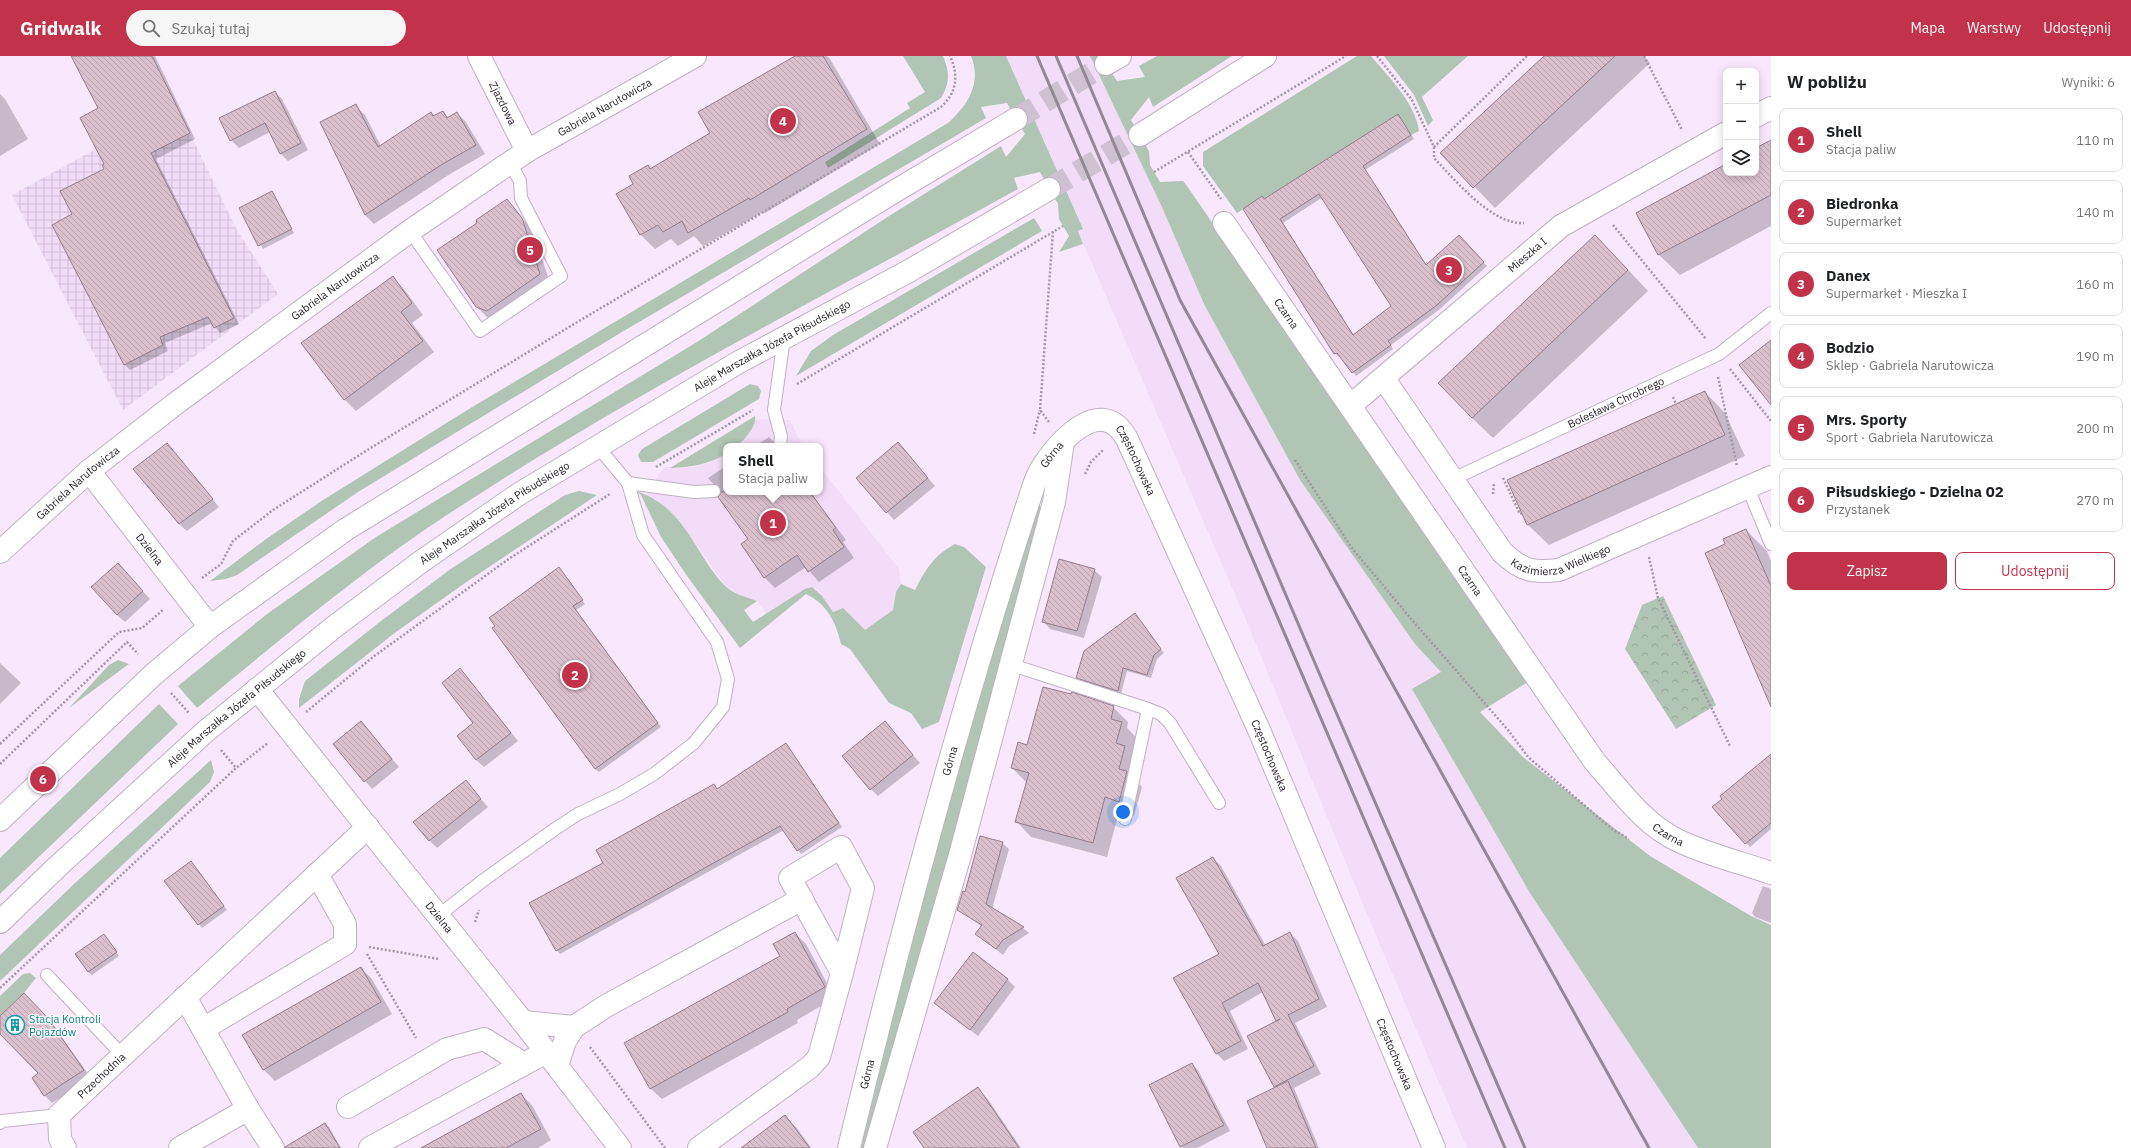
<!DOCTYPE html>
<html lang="pl">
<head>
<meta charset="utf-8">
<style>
	body { margin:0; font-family:"IBM Plex Sans",sans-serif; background:#f6f6f6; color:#202124 }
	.controls { position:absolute; right:12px; top:12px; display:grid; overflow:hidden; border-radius:8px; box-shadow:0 2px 10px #0003 }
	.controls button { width:36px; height:36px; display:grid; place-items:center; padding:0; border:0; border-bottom:1px solid #e0e0e0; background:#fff; color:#202124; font:20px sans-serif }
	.you { position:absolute; left:1123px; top:756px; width:14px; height:14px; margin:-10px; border:3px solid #fff; border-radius:50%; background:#1a73e8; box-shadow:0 0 0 6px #1a73e833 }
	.badge { display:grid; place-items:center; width:26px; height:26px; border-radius:50%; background:#c2324a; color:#fff; font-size:13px; font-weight:700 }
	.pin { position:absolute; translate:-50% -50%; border:2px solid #fff; box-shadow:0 1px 4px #0006 }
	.popup { position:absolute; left:723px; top:387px; width:100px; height:52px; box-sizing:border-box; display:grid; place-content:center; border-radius:8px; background:#fff; filter:drop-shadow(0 1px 3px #0005); font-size:13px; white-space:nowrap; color:#757577 }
	.popup b { font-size:15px; color:#202124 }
	.popup::after { content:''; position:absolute; left:50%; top:100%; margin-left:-8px; border:8px solid transparent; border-top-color:#fff }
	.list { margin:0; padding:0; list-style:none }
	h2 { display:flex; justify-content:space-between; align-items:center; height:52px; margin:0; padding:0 16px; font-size:17px }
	h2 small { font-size:13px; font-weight:400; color:#757577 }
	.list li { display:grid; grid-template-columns:26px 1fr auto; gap:12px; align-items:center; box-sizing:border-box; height:64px; margin:0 8px 8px; padding:0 8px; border:1px solid #e0e0e0; border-radius:8px }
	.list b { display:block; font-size:15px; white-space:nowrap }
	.list p { margin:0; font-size:13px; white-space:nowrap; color:#757577 }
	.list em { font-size:13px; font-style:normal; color:#757577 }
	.actions { display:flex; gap:8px; padding:12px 16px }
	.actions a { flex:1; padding:9px 0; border:1px solid #c2324a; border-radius:8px; text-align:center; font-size:14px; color:#c2324a }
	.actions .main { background:#c2324a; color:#fff }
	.icon { flex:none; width:22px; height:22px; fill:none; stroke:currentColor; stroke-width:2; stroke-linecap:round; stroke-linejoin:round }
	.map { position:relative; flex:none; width:1771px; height:1092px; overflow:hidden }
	header { display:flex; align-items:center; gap:24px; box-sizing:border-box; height:56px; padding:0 20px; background:#c2324a; color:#fff }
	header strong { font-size:19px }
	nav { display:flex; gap:22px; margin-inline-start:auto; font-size:14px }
	.search { width:280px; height:36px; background:#f6f6f6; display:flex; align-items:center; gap:10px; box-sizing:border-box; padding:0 14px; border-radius:22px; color:#757577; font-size:15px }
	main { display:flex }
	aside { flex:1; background:#fff }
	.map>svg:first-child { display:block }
	.built { fill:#f2dcf8 }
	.industrial { fill:url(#industrial-grid) }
	.green { fill:#b0c5b4 }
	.park { fill:url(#park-crowns) }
	.shadow { fill:#0003; fill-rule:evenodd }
	.building { fill:url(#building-back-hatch); stroke:#957d89; fill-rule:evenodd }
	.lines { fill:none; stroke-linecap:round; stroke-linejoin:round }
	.secondary-tunnel { stroke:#cfc0d2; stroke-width:22; stroke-dasharray:22 11; stroke-linecap:butt }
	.service-casing { stroke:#c0b0c4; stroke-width:14 }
	.minor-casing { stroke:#c0b0c4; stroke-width:24 }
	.secondary-casing { stroke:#c0b0c4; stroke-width:24 }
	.path { stroke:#a397a6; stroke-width:2.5; stroke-dasharray:2 2; stroke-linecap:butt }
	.service { stroke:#fff; stroke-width:12 }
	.minor { stroke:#fff; stroke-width:22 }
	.secondary { stroke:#fff; stroke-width:22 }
	.rail { stroke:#948897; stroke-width:3 }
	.labels { text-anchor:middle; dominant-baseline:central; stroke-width:3; stroke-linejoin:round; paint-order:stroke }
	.street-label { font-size:11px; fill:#262028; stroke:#fefbff }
	.culture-label { font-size:11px; fill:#0d838f; stroke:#fefbff; text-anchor:start }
</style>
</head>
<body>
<header>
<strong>Gridwalk</strong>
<div class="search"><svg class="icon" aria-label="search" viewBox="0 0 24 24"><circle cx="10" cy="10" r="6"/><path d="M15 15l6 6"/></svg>Szukaj tutaj</div>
<nav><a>Mapa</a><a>Warstwy</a><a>Udostępnij</a></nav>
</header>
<main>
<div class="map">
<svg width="1771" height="1092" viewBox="0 0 1771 1092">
	<defs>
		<pattern id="industrial-grid" width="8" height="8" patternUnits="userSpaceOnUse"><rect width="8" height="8" fill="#f2dcf8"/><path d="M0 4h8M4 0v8" fill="none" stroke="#cfbcd5"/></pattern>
		<pattern id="park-crowns" width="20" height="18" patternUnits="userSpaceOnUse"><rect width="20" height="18" fill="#b0c5b4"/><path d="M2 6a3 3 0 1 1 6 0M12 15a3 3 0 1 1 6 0" fill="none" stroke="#97a99b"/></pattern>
		<pattern id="building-back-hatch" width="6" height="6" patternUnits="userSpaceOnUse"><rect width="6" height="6" fill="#dac0cd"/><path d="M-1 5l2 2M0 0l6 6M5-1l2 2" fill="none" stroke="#bba5b0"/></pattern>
	</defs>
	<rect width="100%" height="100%" fill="#f9e8fd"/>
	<path class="built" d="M1006 0H1090L1161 149 1204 248 1300 424 1415 588 1523 701 1650 800 1751 860 1771 869V1092H1467L1371 868 1246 564 1078 175 1082 173Z
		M756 363 790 364 798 381 804 390H737L747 379Z
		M726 398V436H820V411L899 513 901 528 896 536 893 554 865 574 843 552 833 556 817 534 812 531 767 559 757 545 740 539 725 529 678 463 657 444 646 439 664 411H695L714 405Z"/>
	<path class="industrial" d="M176 49 237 174 278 238 123 354 12 139Z"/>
	<path class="green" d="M903 0H943C950 17 950 26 941 42L828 112 825 106 910 52 907 47 925 36Z
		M971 0H1006L1083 173 1078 175 1083 188 1059 196 1069 180 1059 163 1058 148 1040 116 1014 122 1018 133C828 238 634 336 453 455 362 514 280 584 197 652L178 630 267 558 376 481 697 286 889 160 1001 90 1006 101 1025 78 1007 47 981 51 986 62 617 279 358 436 237 519 226 523 210 525 266 483 323 444 469 353 948 67C968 49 982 27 971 0Z
		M1090 0H1101L1117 25 1145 21 1139 10 1157 0H1232L1153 51 1149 41 1131 64 1149 95 1150 109 1160 126 1183 125 1187 130 1528 626 1480 656 1523 701 1650 800 1751 860 1771 869V1092H1698L1530 837 1412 633 1441 616 1415 588 1300 424 1204 248 1161 149Z
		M1357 0H1371C1389 22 1415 46 1419 75L1411 79 1398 58 1264 143 1262 141 1237 157 1203 110V96Z
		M1384 0H1468L1422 41 1433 64 1428 70 1414 39Z
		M1034 162 1042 175 796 320 811 295 833 279Z
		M750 328 758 330 761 335 759 343 653 406H641L638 399 642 393Z
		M755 360C757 370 744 384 737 390H726V398C707 409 692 411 670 412Z
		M579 435 597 439 465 527 396 576 299 652V643L305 625 381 565 452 512 511 474 565 439Z
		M636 435C685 451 693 495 724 529 733 538 746 541 757 545L744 554 753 566 805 533 812 531 822 540 833 556 843 552 865 574 893 554 896 536 901 528 915 534C926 513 933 500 955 488L964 491 986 511 939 666 922 673 911 657 889 647 850 593 841 588C836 566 827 548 806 538L740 592 687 520 661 481 641 439Z
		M1037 448 1042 452 901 974 867 1092H859L923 827Z
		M118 604 129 608 69 652 109 609Z
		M159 648 178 668 0 838V802Z
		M211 704 214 716 210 726 0 925V899L74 828Z
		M30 917 36 922 24 937 0 960V940L23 918Z"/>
	<path class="park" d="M1663 540 1716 649 1676 673 1625 593 1642 549Z"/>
	<path class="shadow" d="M72 0H155L195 83 156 103 239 268 220 277 212 267 165 287 168 295 130 314 125 309 54 169 73 159 105 113 99 53Z
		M797 0H827L830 3 880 88 765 157 763 156 703 190 694 180 678 190 671 183 655 193 641 179 618 138 635 128 647 110 651 114 712 78Z
		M1546 0H1644L1650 7 1495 152 1442 97Z
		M275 36 282 43 308 94 288 105 280 97 270 76 239 92 231 84Z
		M0 38 5 43 28 83 0 100Z
		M356 50 365 59 381 90 431 57 435 61 443 56 449 62 457 57 466 66 485 98 450 118 374 168 365 159 322 67Z
		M1398 59 1414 83 1365 114 1427 210 1459 180 1487 210 1440 253 1391 289 1393 293 1356 320 1341 300 1339 301 1335 297 1264 144ZM1323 141 1392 251 1354 280 1283 167Z
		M1771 85V170L1680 219 1659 199 1637 157 1726 109V117H1756V93Z
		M272 136 294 177 263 193 240 152Z
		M507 144 533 175 551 230 489 263 477 251 478 167Z
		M1616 201 1648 235 1493 382 1472 362Z
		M393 222 404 233 423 259 412 267 434 296 356 355 345 344 302 287Z
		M1705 336 1725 357 1745 400 1549 489 1528 469 1508 425Z
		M769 381 778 390H755Z
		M898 387 935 430 894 464 887 456Z
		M174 396 219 451 187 475 179 468Z
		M726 410V436H810L846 484 843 486 854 502 819 526 806 511 775 532 764 521 749 483 722 438 708 422Z
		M1746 474 1767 495 1771 505V643L1726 488Z
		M1094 514 1102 521 1084 582 1050 573 1043 565Z
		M125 516 150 543 125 566 117 559Z
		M562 516 585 548 576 554 661 671 599 716 595 713Z
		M1138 562 1164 597 1157 603 1151 622 1127 615 1121 638 1081 625 1077 622Z
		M0 607 21 627 0 648Z
		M460 613 518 685 484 711 476 704 475 667Z
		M1113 651 1128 666 1127 672 1136 681 1132 698 1140 706 1135 724 1142 731 1134 760 1119 756 1107 801 1031 781 1017 766 1027 727 1012 712 1028 690Z
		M361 666 399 711 372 733 334 688Z
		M885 667 920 707 878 740 871 733Z
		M786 689 842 771 801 798 784 774 560 898 557 894 604 807 713 729 718 734Z
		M1771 699V773L1750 791 1746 787Z
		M465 725 488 751 437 792 429 784Z
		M1002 787 1009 793 992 853 1023 872 1029 877 1009 890 1003 899 976 878 982 871 958 853 965 837Z
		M1213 802 1221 810 1266 890 1290 877 1298 885 1327 951 1295 967 1321 1018 1294 1032 1319 1092H1268L1276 1032 1277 964 1263 936 1230 955 1248 993 1224 1005 1217 998 1220 898Z
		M194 810 227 854 202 872 166 825Z
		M1763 830 1771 833V867L1755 861 1752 857Z
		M795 877 806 888 835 942 797 964 798 967 662 1043 651 1033 626 987 781 901Z
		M104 880 119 900 92 919 88 916Z
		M361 912 372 923 392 958 275 1025 263 1013Z
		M1007 923 1015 931 978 980 935 947Z
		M24 939 54 970 91 1022 52 1047 44 1039 39 1017 0 977V961Z
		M1192 1008 1198 1014 1230 1075 1197 1092H1183L1151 1030Z
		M978 1033 987 1042 1021 1092H925Z
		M521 1038 532 1049 551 1084 538 1092H423Z
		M785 1060 797 1072 811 1092H743Z
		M325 1068 329 1071 341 1092H315Z"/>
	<path class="building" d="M71 0H152L190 77 151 97 234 262 214 272 208 261 160 281 163 289 124 309 52 169 72 158 60 135 104 113 102 109 104 108 80 62 98 52Z
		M795 0H823L867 73 750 144 749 142 688 177 682 165 663 176 658 169 640 179 616 138 633 128 629 120 648 109 650 113 710 77 698 56Z
		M1544 0H1615L1473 132 1440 97Z
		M275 35 301 87 280 98 265 67 230 85 219 62Z
		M356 48 378 91 431 56 433 60 443 55 447 62 457 56 476 89 441 109 365 159 320 66Z
		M1398 58 1411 79 1363 110 1426 209 1459 179 1484 206 1437 249 1388 285 1391 289 1352 317 1337 297 1334 298 1243 153 1262 140 1264 143ZM1319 138 1391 250 1353 279 1280 163Z
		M1771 84V139L1658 199 1636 157 1726 108V117H1756V92Z
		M272 135 292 173 258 190 239 152Z
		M507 143 522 162 540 218 487 255 476 251 437 194 477 167 476 164Z
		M1595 179 1628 214 1472 362 1438 327Z
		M393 220 412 247 401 256 423 285 344 344 301 287Z
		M1771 284V349L1739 309Z
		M1705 335 1725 379 1527 469 1507 424Z
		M898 386 928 422 886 457 856 422Z
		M167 387 213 443 179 468 133 413Z
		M721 436H810L836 472 833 474 844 491 808 516 797 499 764 522 741 488 748 483 718 441Z
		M1746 473 1771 530V651L1705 497 1725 488 1723 483Z
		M1059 503 1095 513 1077 575 1042 566Z
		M118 507 143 535 117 559 91 531Z
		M559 511 583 544 573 550 658 667 595 713 492 572 495 570 489 562Z
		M1135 557 1161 593 1154 599 1147 619 1123 612 1118 635 1076 622 1084 595Z
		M460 612 511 677 476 704 457 680 473 667 442 627Z
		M1043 631 1071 638 1072 636 1114 650 1111 663 1122 666 1116 687 1125 690 1119 713 1127 715 1119 746 1105 741 1093 787 1015 766 1029 717 1011 712 1018 686 1027 689Z
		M361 665 392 703 364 726 333 688Z
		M885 665 913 699 870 734 842 700Z
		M786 687 839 767 797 795 780 770 556 895 529 847 603 807 596 794 714 728 717 733Z
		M1771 698V767L1745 788 1712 751 1722 743 1720 740Z
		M466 724 481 743 429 785 413 766Z
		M980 780 1003 786 986 848 1024 871 1003 884 996 893 975 878 982 869 957 854 963 835 965 836Z
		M1213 801 1263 890 1290 876 1319 943 1288 959 1314 1010 1274 1031 1247 980 1280 963 1276 965 1258 927 1222 947 1241 985 1216 998 1173 922 1219 898 1176 822Z
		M191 805 224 850 198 869 164 825Z
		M795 876 825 931 787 953 788 956 650 1033 624 987 780 900 773 888Z
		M104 878 117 896 88 916 75 898Z
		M973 896 1008 923 970 974 934 947Z
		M361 911 381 946 263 1014 242 979Z
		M24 937 47 961 84 1014 44 1040 32 1022 38 1017 0 978V960Z
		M1192 1007 1224 1069 1180 1091 1149 1029Z
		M1288 1025 1316 1092H1267L1247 1045Z
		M978 1031 1019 1092H924L913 1076Z
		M521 1037 541 1073 506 1092H421Z
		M785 1059 810 1092H741Z
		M325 1067 340 1092H285V1091Z"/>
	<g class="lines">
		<path class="secondary-tunnel" d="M1016 63 1106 8
			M1049 133 1140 79"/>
		<defs>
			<g id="service">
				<path d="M410 175 480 275 561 220 521 142 520 125 510 107"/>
				<path d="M780 390 781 380 774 354 784 282"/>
				<path id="s1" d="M1453 423 1719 298 1771 257"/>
				<path d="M628 427 694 436 714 435"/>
				<path d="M1748 432 1771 488"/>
				<path d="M1009 608 1148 653 1125 763"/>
				<path d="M1148 653 1161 658 1170 667 1219 747"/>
				<path d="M438 860 481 826 555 773 578 758 620 738 654 718 694 687 723 651 728 623 717 586 643 479 628 427 598 391"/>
				<path d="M47 919 123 1000"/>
				<path d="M0 1067 2 1065 59 1059"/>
			</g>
			<g id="minor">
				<path id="s2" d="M479 0 527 95"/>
				<path d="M1756 60 1771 52"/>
				<path id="s3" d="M1224 167 1595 706C1620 734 1644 769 1679 785 1706 798 1742 807 1771 817"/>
				<path id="s4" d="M1384 323 1502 496C1522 515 1533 517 1559 514L1771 421"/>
				<path id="s5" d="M1350 350 1561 170 1726 77"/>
				<path id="s6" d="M89 415 210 571"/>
				<path id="s7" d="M0 496 89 415 175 348 410 175 527 95 695 0"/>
				<path id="s8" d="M257 633 523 966 620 1092"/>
				<path d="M185 941 248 1053 273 1092"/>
				<path d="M523 966 574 971"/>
				<path d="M203 973 345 888V868L317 818"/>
				<path d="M557 1010 565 985 574 971 606 950 802 843"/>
				<path d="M348 1051 447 993 484 983 524 1008"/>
				<path id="s9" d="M65 1092 60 1083 59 1059 368 771"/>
				<path d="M180 1092 248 1053"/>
				<path d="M370 1092 546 996"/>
				<path d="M699 1092 810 1011 819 1001 842 917 790 822 841 791 863 832 842 917"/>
				<path id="s10" d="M849 1092C902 871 961 651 1032 435 1035 425 1039 415 1045 407 1063 381 1103 339 1127 383L1259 674 1434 1092"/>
				<path d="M875 1092 960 799 1054 446 1063 386"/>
			</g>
			<g id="secondary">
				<path d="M1106 8 1120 0"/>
				<path d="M1140 79 1265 0"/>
				<path d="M0 764 154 618 210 571 345 474 887 140 1016 63"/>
				<path id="s11" d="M0 866 57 811 206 675 334 571 422 505 519 438 739 306 909 215 1049 133"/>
			</g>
		</defs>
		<use href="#service" class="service-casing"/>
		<use href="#minor" class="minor-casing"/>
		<use href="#secondary" class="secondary-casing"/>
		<path class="path" d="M1377 0 1412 44 1434 91 1527 0
			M1644 0 1682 74
			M1434 91V102C1455 124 1492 169 1524 167
			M1188 96 1221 143
			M1154 116 1346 0
			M1613 169 1706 283
			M1730 313 1771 365
			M1718 321 1737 410
			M797 328 1063 170
			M1673 341 1676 348
			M1049 366 1040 354 1053 175
			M1034 378 1040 354
			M1295 404 1351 491 1412 564 1508 674 1528 701 1612 773 1629 783
			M656 411 753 354
			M1085 418 1091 406 1104 393
			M1503 422 1520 458 1522 457
			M1493 438 1494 427
			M1649 501 1658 542 1730 690
			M202 522 221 508 233 485 273 454 369 393 579 265 941 51C957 36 959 20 950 0
			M171 637 189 657
			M306 656 373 601 510 502 610 438
			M0 688 119 576 142 572 164 553
			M221 694 236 712
			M0 708 127 586 138 598
			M475 866 479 854
			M369 891 439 903
			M367 898 416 982
			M0 932 236 712 268 687
			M590 991 665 1092"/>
		<use href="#service" class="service"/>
		<use href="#minor" class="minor"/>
		<use href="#secondary" class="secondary"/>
		<path class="rail" d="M1037 0 1505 1092
			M1056 0 1326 633 1525 1092
			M1077 0 1180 244 1649 1092"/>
	</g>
	<defs>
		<symbol id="building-ring" viewBox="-11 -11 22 22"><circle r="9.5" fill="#fefbff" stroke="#0f9aa8" stroke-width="1.5"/><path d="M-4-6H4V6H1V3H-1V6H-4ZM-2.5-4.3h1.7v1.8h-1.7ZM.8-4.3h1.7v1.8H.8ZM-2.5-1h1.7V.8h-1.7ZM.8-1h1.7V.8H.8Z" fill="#0f9aa8"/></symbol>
	</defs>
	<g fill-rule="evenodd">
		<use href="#building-ring" x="4" y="958" width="22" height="22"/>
	</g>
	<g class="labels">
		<g class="street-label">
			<text stroke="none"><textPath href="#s2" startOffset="53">Zjazdowa</textPath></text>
			<text stroke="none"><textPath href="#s7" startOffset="752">Gabriela Narutowicza</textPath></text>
			<text stroke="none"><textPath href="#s5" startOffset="233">Mieszka I</textPath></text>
			<text stroke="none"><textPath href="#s7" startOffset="428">Gabriela Narutowicza</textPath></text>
			<text stroke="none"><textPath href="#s3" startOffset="110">Czarna</textPath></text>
			<text stroke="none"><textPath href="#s11" startOffset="967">Aleje Marszałka Józefa Piłsudskiego</textPath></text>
			<text stroke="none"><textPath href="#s1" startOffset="180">Bolesława Chrobrego</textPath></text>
			<text stroke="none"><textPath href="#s10" startOffset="724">Górna</textPath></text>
			<text stroke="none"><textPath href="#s10" startOffset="843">Częstochowska</textPath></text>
			<text stroke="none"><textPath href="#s7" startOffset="104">Gabriela Narutowicza</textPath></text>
			<text stroke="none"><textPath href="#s11" startOffset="643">Aleje Marszałka Józefa Piłsudskiego</textPath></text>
			<text stroke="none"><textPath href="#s6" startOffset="99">Dzielna</textPath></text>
			<text stroke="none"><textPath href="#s4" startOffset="275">Kazimierza Wielkiego</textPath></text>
			<text stroke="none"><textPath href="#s3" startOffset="434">Czarna</textPath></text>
			<text stroke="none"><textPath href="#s11" startOffset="319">Aleje Marszałka Józefa Piłsudskiego</textPath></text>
			<text stroke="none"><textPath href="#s10" startOffset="1167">Częstochowska</textPath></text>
			<text stroke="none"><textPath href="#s10" startOffset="400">Górna</textPath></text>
			<text stroke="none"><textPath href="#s3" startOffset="758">Czarna</textPath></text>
			<text stroke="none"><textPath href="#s8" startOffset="292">Dzielna</textPath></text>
			<text stroke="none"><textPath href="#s10" startOffset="1491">Częstochowska</textPath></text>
			<text stroke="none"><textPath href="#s10" startOffset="76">Górna</textPath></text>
			<text stroke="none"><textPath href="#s9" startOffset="92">Przechodnia</textPath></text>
		</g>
		<g class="culture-label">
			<text x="29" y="963">Stacja Kontroli<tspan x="29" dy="13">Pojazdów</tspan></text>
		</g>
	</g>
</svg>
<div class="controls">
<button>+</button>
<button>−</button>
<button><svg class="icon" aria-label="layers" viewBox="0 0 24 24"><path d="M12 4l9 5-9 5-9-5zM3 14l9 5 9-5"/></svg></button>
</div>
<div class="you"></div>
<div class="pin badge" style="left:773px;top:467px">1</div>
<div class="popup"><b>Shell</b>Stacja paliw</div>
<div class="pin badge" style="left:575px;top:619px">2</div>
<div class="pin badge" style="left:1449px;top:214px">3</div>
<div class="pin badge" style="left:783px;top:65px">4</div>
<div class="pin badge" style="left:530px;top:194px">5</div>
<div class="pin badge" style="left:43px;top:723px">6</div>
</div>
<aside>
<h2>W pobliżu<small>Wyniki: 6</small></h2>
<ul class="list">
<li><span class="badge">1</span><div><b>Shell</b><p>Stacja paliw</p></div><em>110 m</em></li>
<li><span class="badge">2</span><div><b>Biedronka</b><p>Supermarket</p></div><em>140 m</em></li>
<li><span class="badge">3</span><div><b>Danex</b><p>Supermarket · Mieszka I</p></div><em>160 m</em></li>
<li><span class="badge">4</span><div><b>Bodzio</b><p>Sklep · Gabriela Narutowicza</p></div><em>190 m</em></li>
<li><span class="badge">5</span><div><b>Mrs. Sporty</b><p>Sport · Gabriela Narutowicza</p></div><em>200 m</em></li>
<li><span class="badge">6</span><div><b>Piłsudskiego - Dzielna 02</b><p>Przystanek</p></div><em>270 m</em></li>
</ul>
<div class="actions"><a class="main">Zapisz</a><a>Udostępnij</a></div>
</aside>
</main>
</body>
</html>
